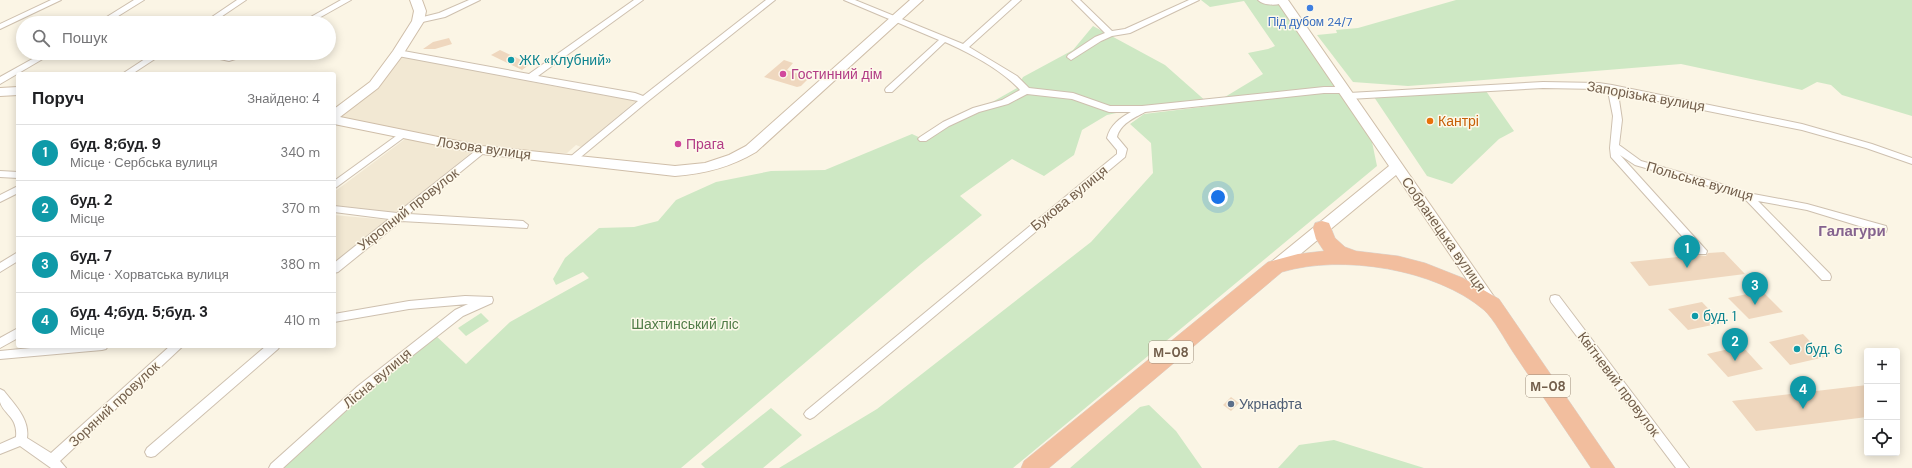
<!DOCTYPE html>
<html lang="uk">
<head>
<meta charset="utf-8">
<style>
	body { margin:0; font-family:"DM Sans",sans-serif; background:#f6f6f6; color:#202124 }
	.controls { position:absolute; right:12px; bottom:12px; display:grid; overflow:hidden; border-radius:4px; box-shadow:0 2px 10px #0003 }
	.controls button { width:36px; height:36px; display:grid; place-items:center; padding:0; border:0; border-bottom:1px solid #e0e0e0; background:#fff; color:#202124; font:20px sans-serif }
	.you { position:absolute; left:1218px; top:197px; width:14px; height:14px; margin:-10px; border:3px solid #fff; border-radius:50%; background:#1a73e8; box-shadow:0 0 0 6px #1a73e833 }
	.badge { display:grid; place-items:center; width:26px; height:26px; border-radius:50%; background:#764c38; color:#fff; font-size:13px; font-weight:700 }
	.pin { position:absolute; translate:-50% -33px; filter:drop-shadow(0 1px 2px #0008) }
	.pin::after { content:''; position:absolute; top:21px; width:14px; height:12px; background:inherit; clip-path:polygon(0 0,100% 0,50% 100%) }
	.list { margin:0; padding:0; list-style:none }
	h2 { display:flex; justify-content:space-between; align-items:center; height:52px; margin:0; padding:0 16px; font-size:17px }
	h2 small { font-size:13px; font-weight:400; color:#757577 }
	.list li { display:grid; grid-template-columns:26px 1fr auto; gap:12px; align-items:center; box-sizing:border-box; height:56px; padding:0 16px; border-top:1px solid #e0e0e0 }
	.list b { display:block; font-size:15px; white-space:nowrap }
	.list p { margin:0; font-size:13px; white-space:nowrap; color:#757577 }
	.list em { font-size:13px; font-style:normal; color:#757577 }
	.icon { flex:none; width:22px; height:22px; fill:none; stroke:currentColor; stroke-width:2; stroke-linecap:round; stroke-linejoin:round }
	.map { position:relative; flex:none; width:1912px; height:468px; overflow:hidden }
	.search { position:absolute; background:#fff; box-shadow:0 2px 10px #0003; left:16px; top:16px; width:320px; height:44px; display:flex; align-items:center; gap:10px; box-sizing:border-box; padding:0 14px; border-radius:22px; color:#757577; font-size:15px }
	.panel { position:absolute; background:#fff; box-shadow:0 2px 10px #0003; left:16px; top:72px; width:320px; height:276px; border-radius:4px }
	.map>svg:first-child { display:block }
	.residential { fill:#f2e8d3 }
	.green { fill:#cee8c4 }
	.building { fill:#efd7be }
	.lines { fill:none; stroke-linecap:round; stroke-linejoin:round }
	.street-casing { stroke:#cec0af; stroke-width:2 }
	.secondary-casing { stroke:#cfbea9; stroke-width:2 }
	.highway-casing { stroke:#dad5d0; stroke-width:1 }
	.street { fill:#fff; fill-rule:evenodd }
	.secondary { fill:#fff; fill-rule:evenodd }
	.highway { fill:#f2be9e; fill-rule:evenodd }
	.shop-dot { fill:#3f7fe0; stroke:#fef9eb; stroke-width:1.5 }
	.culture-dot { fill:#0f9aa8; stroke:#fef9eb; stroke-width:1.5 }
	.hotel-dot { fill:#d1479c; stroke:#fef9eb; stroke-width:1.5 }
	.food-dot { fill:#e8710a; stroke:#fef9eb; stroke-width:1.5 }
	.service-dot { fill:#5c6f8a; stroke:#fef9eb; stroke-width:1.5 }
	.labels { text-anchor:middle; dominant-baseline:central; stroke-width:3; stroke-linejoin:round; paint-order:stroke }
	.far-shop-label { font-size:12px; fill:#366cbe; stroke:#fef9eb }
	.shield { fill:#fef9eb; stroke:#9c8c7b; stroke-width:1 }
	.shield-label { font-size:13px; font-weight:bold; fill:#725e4b }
	.culture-label { font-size:14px; fill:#0d838f; stroke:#fef9eb; text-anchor:start }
	.hotel-label { font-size:14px; fill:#b23c85; stroke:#fef9eb; text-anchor:start }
	.street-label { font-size:14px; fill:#725e4b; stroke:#fef9eb }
	.food-label { font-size:14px; fill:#c56008; stroke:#fef9eb; text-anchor:start }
	.park-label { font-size:14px; fill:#517d47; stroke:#fef9eb }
	.service-label { font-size:14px; fill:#4e5e75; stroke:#fef9eb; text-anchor:start }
	.neighbourhood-label { font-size:15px; font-weight:bold; fill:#85638f; stroke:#fef9eb }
</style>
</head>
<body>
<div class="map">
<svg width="1912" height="468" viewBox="0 0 1912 468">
	<rect width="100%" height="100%" fill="#fbf5e5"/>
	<path class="residential" d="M403 56 530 79 532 82 636 101 581 147 576 145 567 153 532 152 482 146 340 119V116L373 92Z
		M405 139 472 152 396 213 334 206V192Z
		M334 215 388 220 334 264Z"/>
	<path class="green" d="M1201 0H1276L1371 137 1377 166 1013 468H779L877 409 1091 242 1153 173 1151 143 1130 124 1144 114 1210 106 1263 74 1248 53 1268 49 1275 46 1244 1 1210 7Z
		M1456 0H1912V116L1842 95 1831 85 1817 82 1802 90 1681 64 1435 84 1408 86 1353 82 1317 35 1337 33 1336 30 1358 28Z
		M1093 26 1165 65 1208 103 1144 107 1107 115 1082 130 1074 155 1044 176 1012 159 960 196 982 215 920 265 681 468H275L434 334 466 364 510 322 589 278 583 272 556 285 553 279 565 258 599 228 634 227 658 221 676 200 716 182 771 171 825 170 912 134 925 140 1017 88 1023 77 1073 50Z
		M1486 91 1514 131 1499 139 1452 184 1427 176 1374 97Z
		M481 313 489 321 466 336 458 328Z
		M1149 405 1176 431 1202 468H1070L1140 407Z
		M771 408 802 435 763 468H705L701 464Z
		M1334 440 1424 468H1278L1299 445Z"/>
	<path class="building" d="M449 38 452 44 435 49H423L433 42Z
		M500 50 530 64 522 70 491 55Z
		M784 60 793 63 787 70 809 78 801 86 797 87 764 77Z
		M1724 252 1745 274 1649 286 1630 262 1697 255 1706 256 1708 253Z
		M1762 291 1783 312 1749 319 1728 298Z
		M1702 302 1722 323 1688 330 1668 309Z
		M1803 334 1825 357 1790 365 1769 342Z
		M1742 346 1763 369 1728 377 1707 354Z
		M1867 385V417L1756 431 1732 401Z
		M1231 397 1239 403 1231 411 1223 405Z"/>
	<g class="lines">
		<defs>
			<path id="street" d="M51 0H61L0 29V24Z
				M134 0H144L107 23H97Z
				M237 0H246L212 23H203Z
				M341 0H351L310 23H300Z
				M469 0H480L445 17 418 23 414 21 415 19 439 13Z
				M634 0H643L538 76 635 93 643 96 766 0H775L647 102 576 161H570L568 159 570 157 638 101 398 56 394 53 398 50 529 74Z
				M844 0H855L963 44 1012 0H1021L969 47 1017 76 1029 88 1073 93 1110 106H1142L1324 87H1345L1349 90 1345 93H1324L1145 112C1134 118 1120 124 1117 137L1127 149 1125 157 814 417 810 419 806 417 804 414 806 411 1117 154V150L1107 138C1110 125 1120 118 1131 112H1109L1072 99 1027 94 1008 104 979 112 949 126 926 141H920L918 139 920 137 943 122 973 108 1002 100 1020 90C1002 70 970 53 945 42L892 92H886L885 90 886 88 939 40Z
				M1072 0H1080L1112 31 1125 29 1189 0H1199L1130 33 1112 36 1101 41 1071 60 1067 57 1068 55 1095 37 1105 33Z
				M1258 0H1285L1286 1C1280 6 1264 6 1258 0Z
				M43 53H53L0 84V77Z
				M154 53H164L132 74H122Z
				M201 53H217L229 55 236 53H249L248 55 229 61 202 55Z
				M1543 82 1599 83 1612 85 1802 124 1872 144 1912 158V164L1866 148 1802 130 1618 93 1622 120 1619 145 1641 161 1715 182 1748 193 1807 204 1886 226 1887 229 1886 232 1882 233 1807 210 1758 201 1830 274 1831 277 1830 280H1822L1744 198 1709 186 1635 165 1620 155 1707 251 1706 254H1698L1611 157 1610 148 1613 116 1608 91 1599 89 1543 88 1349 99 1345 96 1349 93Z
				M403 131 408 134 406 136 334 189V181Z
				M482 147 487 150 485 152 409 214 523 221 528 225 527 228 401 221 338 272 334 273V263L389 219 334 212V206L397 213 479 148Z
				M0 171 18 172V178L0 177Z
				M18 186V193L0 202V195Z
				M18 252V261L0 272V263Z
				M1555 295 1559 296 1689 468H1676L1551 302 1550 299 1551 296Z
				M465 296 492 297 493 300 492 303 463 316 366 392 283 468H269L271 464 358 386 455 310 468 304 409 309 334 322V314L409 301Z
				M18 328V338L0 348V338Z
				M51 346H108L106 349 102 350 0 359V351Z
				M170 346H183L60 461 66 468H51L20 446 0 454V444L16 437C18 417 4 415 0 402 0 399 0 393 0 389L4 391C14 404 30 419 27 438L51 453Z
				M266 346H280L278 349 155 456 151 457 147 456 145 452 147 448Z"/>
			<path id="secondary" d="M410 0H422L426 11 424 21 402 56 378 88 340 117 482 146 675 166 705 163 729 155 746 146 910 0H923L756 152C731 167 704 174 675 176L482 154 334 124V109L370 82 393 51 412 21 414 11Z
				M1276 0H1288L1497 301 1499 305 1497 309 1492 311 1487 309 1396 175 1280 271 1275 272 1270 271 1268 267 1270 263 1389 166Z
				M18 87V95L0 96V88Z"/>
			<path id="highway" d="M1322 221 1329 223 1335 238 1345 247 1356 251 1398 256 1425 263 1463 278 1499 299 1615 468H1591C1565 429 1539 391 1513 352 1505 340 1494 319 1484 310 1436 269 1342 254 1282 272L1049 468H1021L1024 461 1268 262 1298 254 1324 251 1316 239 1313 228 1315 223Z"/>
		</defs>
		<use href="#street" class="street-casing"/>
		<use href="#secondary" class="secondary-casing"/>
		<use href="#highway" class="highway-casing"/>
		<use href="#street" class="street"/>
		<use href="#secondary" class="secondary"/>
		<use href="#highway" class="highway"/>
	</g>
	<circle class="shop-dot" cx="1310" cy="8" r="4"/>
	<g class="culture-dot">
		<circle cx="511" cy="60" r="4"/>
		<circle cx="1695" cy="316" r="4"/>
		<circle cx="1797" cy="349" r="4"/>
	</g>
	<g class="hotel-dot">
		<circle cx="783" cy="74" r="4"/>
		<circle cx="678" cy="144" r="4"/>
	</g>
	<circle class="food-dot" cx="1430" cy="121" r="4"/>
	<circle class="service-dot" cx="1231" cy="404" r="4"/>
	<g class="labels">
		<g class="far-shop-label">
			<text x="1310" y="22">Під дубом 24/7</text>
		</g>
		<g class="shield">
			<rect x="1149" y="341" width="44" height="22" rx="3"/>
			<rect x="1526" y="375" width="44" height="22" rx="3"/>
		</g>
		<g class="shield-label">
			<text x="1171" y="352">М-08</text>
			<text x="1548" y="386">М-08</text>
		</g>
		<g class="culture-label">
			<text x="519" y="60">ЖК «Клубний»</text>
			<text x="1703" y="316">буд. 1</text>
			<text x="1805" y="349">буд. 6</text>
		</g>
		<g class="hotel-label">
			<text x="791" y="74">Гостинний дім</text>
			<text x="686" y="144">Прага</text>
		</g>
		<g class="street-label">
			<text transform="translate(1646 96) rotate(10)">Запорізька вулиця</text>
			<text transform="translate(484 148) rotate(8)">Лозова вулиця</text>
			<text transform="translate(1700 181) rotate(16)">Польська вулиця</text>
			<text transform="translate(1069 198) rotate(-39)">Букова вулиця</text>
			<text transform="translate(408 209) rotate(-38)">Укропний провулок</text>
			<text transform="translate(1444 234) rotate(55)">Собранецька вулиця</text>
			<text transform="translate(377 378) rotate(-40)">Лісна вулиця</text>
			<text transform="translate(1619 384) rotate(53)">Квітневий провулок</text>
			<text transform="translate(114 404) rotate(-43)">Зоряний провулок</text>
		</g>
		<g class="food-label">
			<text x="1438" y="121">Кантрі</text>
		</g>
		<g class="park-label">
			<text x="685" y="324">Шахтинський ліс</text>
		</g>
		<g class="service-label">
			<text x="1239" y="404">Укрнафта</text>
		</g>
		<g class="neighbourhood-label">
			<text x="1852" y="231">Галагури</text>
		</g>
	</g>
</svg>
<div class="controls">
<button>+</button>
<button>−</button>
<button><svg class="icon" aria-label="locate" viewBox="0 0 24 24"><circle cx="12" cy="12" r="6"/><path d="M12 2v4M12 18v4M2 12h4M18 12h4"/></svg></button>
</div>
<div class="you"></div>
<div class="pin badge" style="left:1687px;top:268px;background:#0f9aa8">1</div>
<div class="pin badge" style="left:1735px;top:361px;background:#0f9aa8">2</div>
<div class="pin badge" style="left:1755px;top:305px;background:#0f9aa8">3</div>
<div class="pin badge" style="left:1803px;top:409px;background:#0f9aa8">4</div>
<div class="search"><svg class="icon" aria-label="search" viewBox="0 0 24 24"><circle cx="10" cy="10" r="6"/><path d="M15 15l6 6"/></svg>Пошук</div>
<section class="panel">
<h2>Поруч<small>Знайдено: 4</small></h2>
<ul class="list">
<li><span class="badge" style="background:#0f9aa8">1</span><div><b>буд. 8;буд. 9</b><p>Місце · Сербська вулиця</p></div><em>340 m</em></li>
<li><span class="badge" style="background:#0f9aa8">2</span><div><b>буд. 2</b><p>Місце</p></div><em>370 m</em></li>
<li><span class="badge" style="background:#0f9aa8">3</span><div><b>буд. 7</b><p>Місце · Хорватська вулиця</p></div><em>380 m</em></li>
<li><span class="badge" style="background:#0f9aa8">4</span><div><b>буд. 4;буд. 5;буд. 3</b><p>Місце</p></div><em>410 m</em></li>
</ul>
</section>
</div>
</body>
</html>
